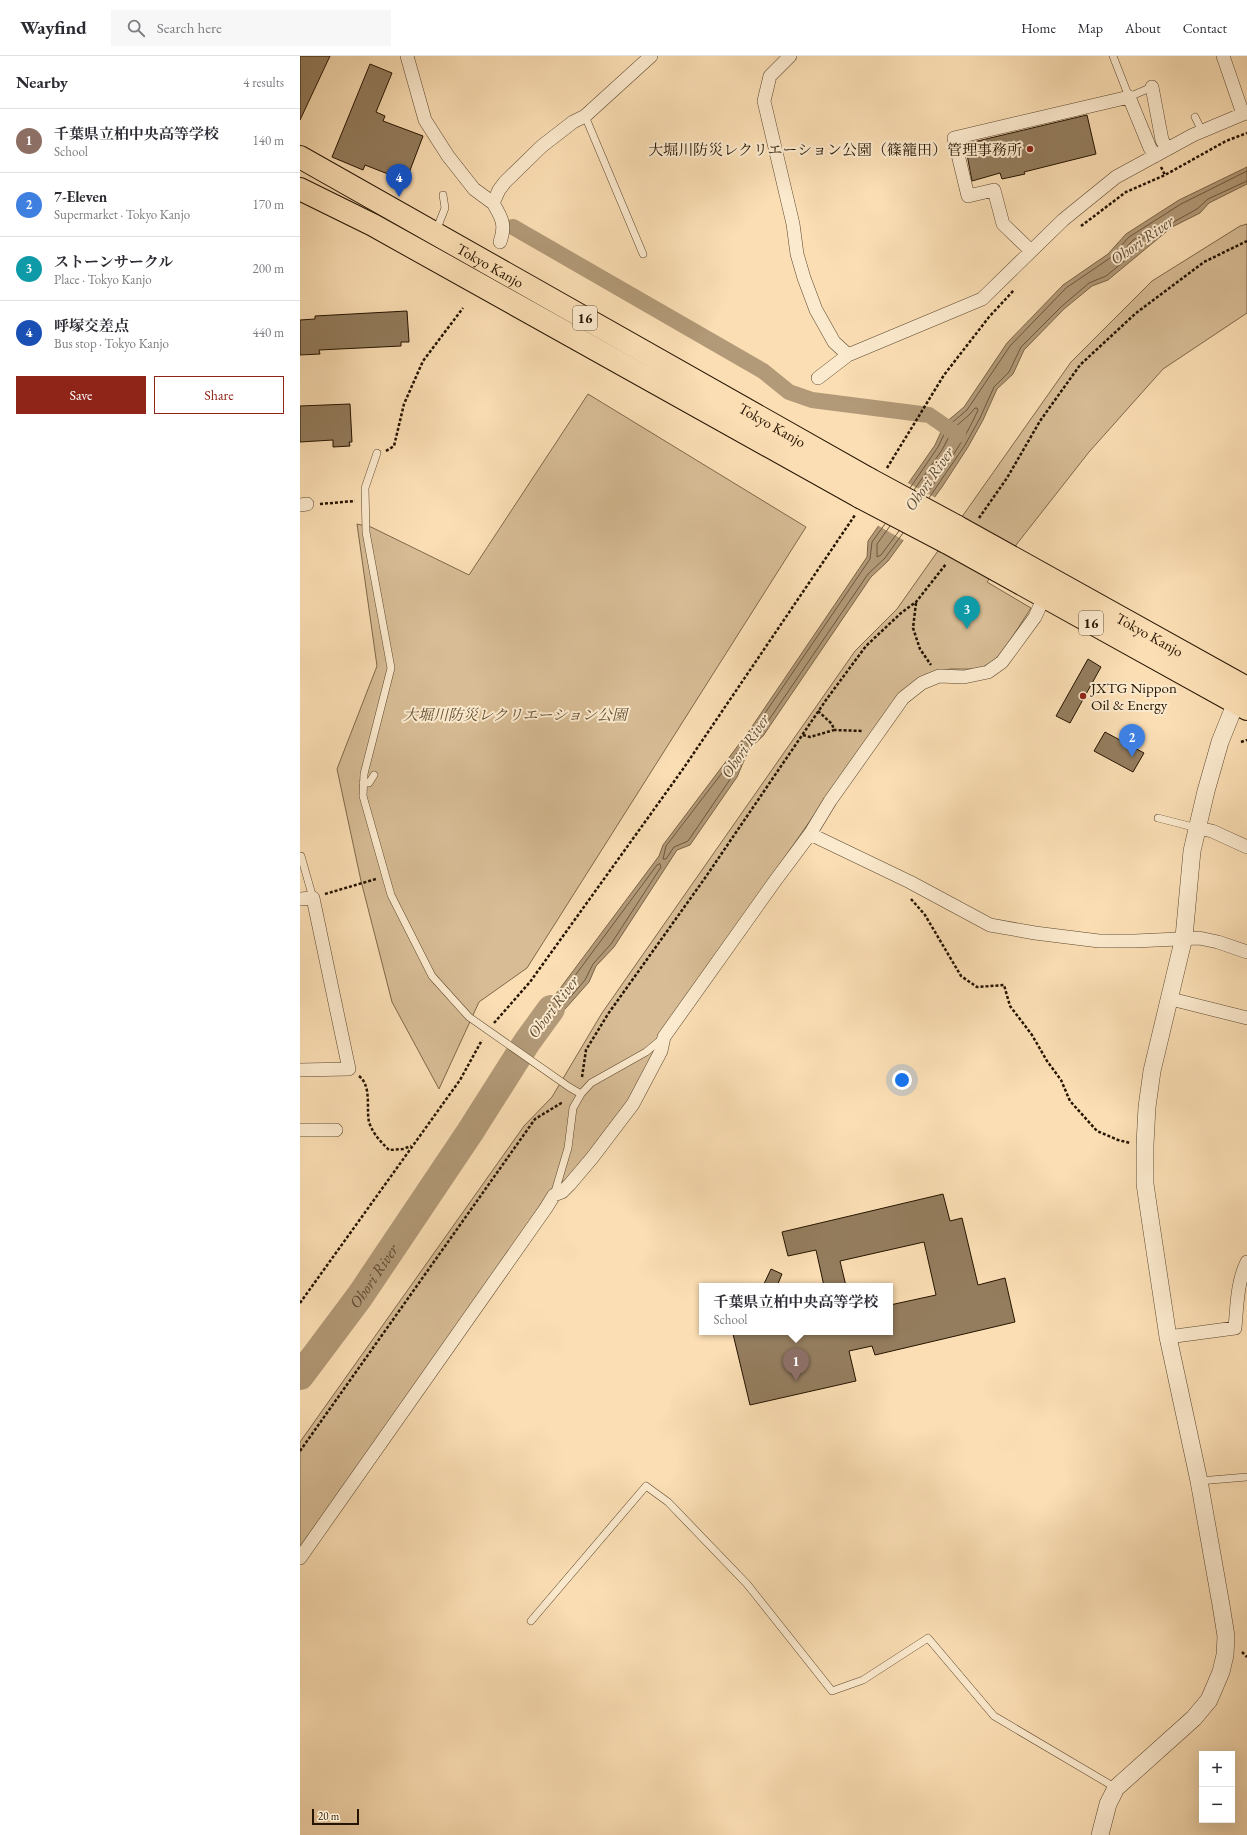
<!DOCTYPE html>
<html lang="en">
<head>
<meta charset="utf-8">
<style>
	body { margin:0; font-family:"EB Garamond","Noto Serif JP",serif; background:#f7f7f7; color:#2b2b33 }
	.controls { position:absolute; right:12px; bottom:12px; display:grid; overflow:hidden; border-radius:0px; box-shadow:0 4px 16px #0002 }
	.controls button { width:36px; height:36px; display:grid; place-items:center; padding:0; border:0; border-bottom:1px solid #e1e1e2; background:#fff; color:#2b2b33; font:20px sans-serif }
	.scale { position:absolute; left:12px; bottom:10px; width:47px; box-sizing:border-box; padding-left:4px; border:2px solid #251400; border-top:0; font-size:11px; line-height:14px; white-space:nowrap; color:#251400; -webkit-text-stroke:3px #fceace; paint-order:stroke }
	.you { position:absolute; left:602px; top:1024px; width:14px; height:14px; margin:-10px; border:3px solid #fff; border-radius:50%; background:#1a73e8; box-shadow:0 0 0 6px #1a73e833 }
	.badge { display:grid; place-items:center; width:26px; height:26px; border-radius:50%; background:#8f2418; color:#fff; font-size:13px; font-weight:700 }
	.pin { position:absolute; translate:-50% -33px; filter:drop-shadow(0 1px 2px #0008) }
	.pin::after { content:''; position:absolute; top:21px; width:14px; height:12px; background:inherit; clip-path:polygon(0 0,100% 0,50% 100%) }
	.popup { position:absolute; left:399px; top:1227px; width:194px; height:52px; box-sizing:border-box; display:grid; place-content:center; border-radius:0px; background:#fff; filter:drop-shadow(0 1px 3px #0005); font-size:13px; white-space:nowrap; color:#7c7c81 }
	.popup b { font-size:15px; color:#2b2b33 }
	.popup::after { content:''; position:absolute; left:50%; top:100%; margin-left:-8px; border:8px solid transparent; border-top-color:#fff }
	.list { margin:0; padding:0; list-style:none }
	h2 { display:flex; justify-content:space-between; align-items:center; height:52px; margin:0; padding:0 16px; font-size:17px }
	h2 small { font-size:13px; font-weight:400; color:#7c7c81 }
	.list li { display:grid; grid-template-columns:26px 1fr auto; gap:12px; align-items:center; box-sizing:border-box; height:64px; padding:0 16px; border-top:1px solid #e1e1e2 }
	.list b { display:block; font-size:15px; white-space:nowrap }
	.list p { margin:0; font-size:13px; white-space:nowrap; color:#7c7c81 }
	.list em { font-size:13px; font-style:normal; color:#7c7c81 }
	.actions { display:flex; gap:8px; padding:12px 16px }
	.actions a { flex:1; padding:9px 0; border:1px solid #8f2418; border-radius:0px; text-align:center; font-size:14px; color:#8f2418 }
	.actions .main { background:#8f2418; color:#fff }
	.icon { flex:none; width:22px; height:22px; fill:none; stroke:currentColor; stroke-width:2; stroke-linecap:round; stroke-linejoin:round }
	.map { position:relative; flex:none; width:947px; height:1779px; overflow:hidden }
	header { display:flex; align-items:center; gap:24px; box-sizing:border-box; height:56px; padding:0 20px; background:#fff; border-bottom:1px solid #e1e1e2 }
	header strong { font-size:19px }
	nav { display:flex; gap:22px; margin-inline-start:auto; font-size:14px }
	.search { width:280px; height:36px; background:#f7f7f7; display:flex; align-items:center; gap:10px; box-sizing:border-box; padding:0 14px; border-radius:0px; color:#7c7c81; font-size:15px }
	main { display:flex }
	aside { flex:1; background:#fff }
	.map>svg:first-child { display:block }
	.green { fill:#d7bc95; stroke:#7e684a }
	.water { fill:#b29977; stroke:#7a6447 }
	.pier { fill:#fbdeb4 }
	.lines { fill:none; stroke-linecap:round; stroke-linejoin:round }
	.shore { stroke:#6c563c; stroke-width:1 }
	.canal { stroke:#b29977; stroke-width:16 }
	.river { stroke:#b29977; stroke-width:28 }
	.building { fill:#947d5e; stroke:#251400 }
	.service-casing { stroke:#5a462d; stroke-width:8 }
	.minor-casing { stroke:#5a462d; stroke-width:14 }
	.tertiary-casing { stroke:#5a462d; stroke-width:18 }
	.trunk-casing { stroke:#251400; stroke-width:24 }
	.path { stroke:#251400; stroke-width:2.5; stroke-dasharray:3 2; stroke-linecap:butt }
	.service { stroke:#fceace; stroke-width:7 }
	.minor { stroke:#fceace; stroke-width:13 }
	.tertiary { stroke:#fceace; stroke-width:17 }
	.trunk { stroke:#fbdeb4; stroke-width:22 }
	.trunk-bridge-casing { stroke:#251400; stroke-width:24; stroke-linecap:butt }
	.trunk-bridge { stroke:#fbdeb4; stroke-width:22 }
	.poi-dot { fill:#8f2418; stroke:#fceace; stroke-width:1.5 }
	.labels { text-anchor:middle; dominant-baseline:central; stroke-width:4; stroke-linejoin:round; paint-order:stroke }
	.shield { fill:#fceace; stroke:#66543e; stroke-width:1 }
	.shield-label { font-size:14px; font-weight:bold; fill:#251400 }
	.poi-label { font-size:15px; fill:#251400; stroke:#fceace; text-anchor:end }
	.street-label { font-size:15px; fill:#251400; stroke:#fceace }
	.park-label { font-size:15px; font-style:italic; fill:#634f34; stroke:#fceace }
	.water-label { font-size:16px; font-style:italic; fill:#5d4930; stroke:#fceace }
</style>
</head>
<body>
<header>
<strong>Wayfind</strong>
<div class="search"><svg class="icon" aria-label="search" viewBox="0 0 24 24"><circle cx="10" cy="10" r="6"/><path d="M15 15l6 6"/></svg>Search here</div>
<nav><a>Home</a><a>Map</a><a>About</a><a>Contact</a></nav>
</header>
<main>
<aside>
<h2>Nearby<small>4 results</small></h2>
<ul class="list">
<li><span class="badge" style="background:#8d6e63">1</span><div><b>千葉県立柏中央高等学校</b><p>School</p></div><em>140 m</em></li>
<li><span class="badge" style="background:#3f7fe0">2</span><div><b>7-Eleven</b><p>Supermarket · Tokyo Kanjo</p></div><em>170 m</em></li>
<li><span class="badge" style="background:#0f9aa8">3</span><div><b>ストーンサークル</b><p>Place · Tokyo Kanjo</p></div><em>200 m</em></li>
<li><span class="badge" style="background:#1a4fb4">4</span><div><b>呼塚交差点</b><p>Bus stop · Tokyo Kanjo</p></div><em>440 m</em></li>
</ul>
<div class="actions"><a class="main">Save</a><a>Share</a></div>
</aside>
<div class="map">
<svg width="947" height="1779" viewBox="0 0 947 1779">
	<rect width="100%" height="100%" fill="#fbdeb4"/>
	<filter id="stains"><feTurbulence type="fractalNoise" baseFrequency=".005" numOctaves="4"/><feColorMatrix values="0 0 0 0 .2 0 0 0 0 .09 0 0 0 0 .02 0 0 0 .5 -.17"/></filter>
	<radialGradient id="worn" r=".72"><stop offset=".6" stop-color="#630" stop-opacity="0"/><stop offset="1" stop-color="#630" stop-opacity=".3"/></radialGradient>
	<path class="green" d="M947 168V257L863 313 789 396 687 526 731 552 698 603 679 613H650L629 618 596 642 447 855 357 994 332 1039 269 1122 250 1134 213 1190 0 1491V1386L224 1070 252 1041 302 957 555 595 597 553 771 306 852 225 940 170Z
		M288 338 506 471 227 912 179 946 139 1033 92 946 61 825 37 713 77 610 57 468 71 471 169 519Z"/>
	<path class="water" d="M947 111V128L909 147 900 157 872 171 808 224 792 230 764 253 724 294 713 318 697 333 683 364 668 391 642 431 588 505 571 521 463 680 449 693 437 721 390 789 377 794 314 891 296 910 289 926 234 988 223 982 359 800 363 789 449 675 567 501 568 485 635 389 645 367 664 351 707 287 763 229 808 198 826 178 879 144Z"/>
	<path class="pier" d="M606 426 636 442 605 485 577 469Z"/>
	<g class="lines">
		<path class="shore" d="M843 178 845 179V181L827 196H825V193L832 185Z
			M610 432 638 391 648 370 667 354 710 290 766 232 810 202 829 181 881 148 947 115
			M614 434 642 394 653 373 670 358 675 352H677L678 354C665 384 644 413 625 440
			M629 442 665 389 680 362 694 331 709 316 721 291 761 251 789 227 806 220 870 168 897 153 908 143 947 125
			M585 468 572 486 570 503 446 685 447 688H449L460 677 568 518 585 502 603 477
			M590 470 577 488V501L581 499 599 475
			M444 691 445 694 433 719 388 785 374 791 366 803H363L366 790 441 692Z
			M360 808 361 811 311 888 293 908 285 924 235 982 231 981V979L357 809Z"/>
		<path class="canal" d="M213 171 463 315 489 336 512 344 629 359 658 379"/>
		<path class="river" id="s1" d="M0 1320 60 1240 170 1076 227 986 251 953"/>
	</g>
	<path class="building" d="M0 0H30L0 64Z
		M70 8 92 17 76 56 85 60 83 65 123 80 106 125 65 109 63 114 32 101Z
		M787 59 796 98 724 116 725 118 702 123 700 117 672 125 665 88Z
		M107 255 109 286H101V290L19 294 20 298 0 299V264L15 263V260Z
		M50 348 52 386H49L50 390 33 391V384L0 386V350Z
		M788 603 801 611 770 667 756 660Z
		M805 676 844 697 833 716 794 695Z
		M643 1138 650 1165 662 1162 678 1229 705 1222 715 1266 575 1299 572 1290 549 1295 556 1325 450 1349 433 1278 444 1276H590V1249L636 1239 624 1186 540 1205 546 1230H524L516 1194 488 1200 482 1176Z
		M471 1213 482 1218 477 1230H463Z"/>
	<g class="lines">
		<defs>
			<path id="service" d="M813 0 829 41 852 31
				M285 60 343 198
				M895 61 902 75
				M136 175 145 152 143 139
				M77 397 65 432 66 476 91 612 64 718 63 740 91 839 132 920 169 961 269 1031 281 1038
				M63 727H69L74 719
				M858 762 897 772
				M1 800 13 842
				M254 1139 268 1092 273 1052 281 1038 291 1027 346 996 363 982
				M899 1425 947 1421
				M231 1565 346 1430 368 1446 447 1528 532 1635 563 1624 628 1582 694 1660 816 1732"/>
			<path id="minor" d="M107 0 125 64 148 100 174 133 193 147
				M490 0 470 20 464 45 493 168 497 198 504 222 516 254 534 286 548 299 518 322
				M923 0 943 58 947 57
				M852 31 862 84 867 93
				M200 186C206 169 202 162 193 147L199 134 205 126 242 90 273 66 285 60 351 0
				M731 195 703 168 694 134 668 140 654 82 829 41 850 92 855 100
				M548 299 682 243 763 164 816 121 893 79 943 58
				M0 449 7 448
				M897 772 912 775 947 791
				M510 778 610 826 690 869 735 877 799 885H835L899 882 918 886 947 896
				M0 843 13 842 49 1013 0 1014
				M871 943 947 962
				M0 1074H36
				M868 1281 935 1272C937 1250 937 1226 947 1206
				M0 1502 246 1152 254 1139 262 1136 270 1128 292 1102 333 1048 361 995 364 981 475 825 510 778 530 745 603 642 622 627 639 620 664 621 688 616 702 606 735 561 744 541"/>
			<path id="tertiary" d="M800 1779 808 1748 816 1732 894 1662 909 1644 921 1616 925 1599 926 1580 921 1549 899 1425 868 1281 850 1162 845 1128V1088L847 1051 852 1015 884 881 892 795 906 735 920 686 936 646 942 636"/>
			<g id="trunk">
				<path id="s2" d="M0 101 569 423"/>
				<path d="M0 133 73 169 560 441"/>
				<path id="s3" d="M656 470 947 632"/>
				<path d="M646 486 947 653"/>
			</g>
		</defs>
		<use href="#service" class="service-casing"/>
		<use href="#minor" class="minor-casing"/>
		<use href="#tertiary" class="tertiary-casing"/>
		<use href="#trunk" class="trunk-casing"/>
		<path class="path" d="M861 111 865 119
			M781 170 826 136 865 119 926 85 947 77
			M86 395 94 390 104 348 123 305 163 252
			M587 412 644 319 689 261 714 234
			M20 448 55 445
			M679 462 707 422 740 365 780 309 836 257 904 206 947 185
			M616 547 613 572 620 593 631 609
			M518 655 532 668 534 674 563 675
			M503 679 510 681 534 674
			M941 686 947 684
			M25 838 76 823
			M611 843 625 859 661 920 677 931 704 929 710 950 732 979 747 1005 761 1024 770 1045 797 1075 818 1084 830 1087
			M194 967 230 926 383 713 555 459
			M59 1020C72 1030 66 1053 69 1066 73 1078 80 1085 89 1094L103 1093 111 1090
			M282 1021 286 994 308 958 405 822 526 644 566 590 601 557 616 546 646 508
			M0 1247 160 1024 182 984
			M0 1395 235 1063 263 1046
			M942 1596 947 1601"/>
		<use href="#service" class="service"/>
		<use href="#minor" class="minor"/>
		<use href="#tertiary" class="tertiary"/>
		<use href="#trunk" class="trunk"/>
		<defs>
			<path id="trunk-bridge" d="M569 423 656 470
				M560 441 646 486"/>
		</defs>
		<use href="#trunk-bridge" class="trunk-bridge-casing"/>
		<use href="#trunk-bridge" class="trunk-bridge"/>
	</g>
	<g class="poi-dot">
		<circle cx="730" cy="93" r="4"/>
		<circle cx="783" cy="640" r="4"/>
	</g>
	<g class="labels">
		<g class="shield">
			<rect x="273" y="250" width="24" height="24" rx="3"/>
			<rect x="779" y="555" width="24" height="24" rx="3"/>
		</g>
		<g class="shield-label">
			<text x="285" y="262">16</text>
			<text x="791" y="567">16</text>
		</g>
		<g class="poi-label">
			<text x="722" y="93">大堀川防災レクリエーション公園（篠籠田）管理事務所</text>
			<text x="791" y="631" text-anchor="start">JXTG Nippon<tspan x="791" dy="17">Oil &amp; Energy</tspan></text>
		</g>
		<g class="street-label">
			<text stroke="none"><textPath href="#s2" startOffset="219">Tokyo Kanjo</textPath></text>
			<text stroke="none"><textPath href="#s2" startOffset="543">Tokyo Kanjo</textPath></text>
			<text stroke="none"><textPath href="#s3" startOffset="222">Tokyo Kanjo</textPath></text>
		</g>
		<g class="park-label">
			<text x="215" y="658">大堀川防災レクリエーション公園</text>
		</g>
		<g class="water-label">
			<text transform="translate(842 184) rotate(-35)">Ohori River</text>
			<text transform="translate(629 423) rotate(-55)">Ohori River</text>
			<text transform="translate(445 690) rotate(-56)">Ohori River</text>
			<text transform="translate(253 951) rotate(-53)">Ohori River</text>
			<text stroke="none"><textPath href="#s1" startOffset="124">Ohori River</textPath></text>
		</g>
	</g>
	<rect width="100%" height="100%" filter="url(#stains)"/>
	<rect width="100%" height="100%" fill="url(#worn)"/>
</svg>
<div class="controls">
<button>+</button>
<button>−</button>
</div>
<div class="scale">20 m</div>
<div class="you"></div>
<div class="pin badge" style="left:496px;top:1325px;background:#8d6e63">1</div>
<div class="popup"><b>千葉県立柏中央高等学校</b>School</div>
<div class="pin badge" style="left:832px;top:701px;background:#3f7fe0">2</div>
<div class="pin badge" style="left:667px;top:573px;background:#0f9aa8">3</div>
<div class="pin badge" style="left:99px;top:141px;background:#1a4fb4">4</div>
</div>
</main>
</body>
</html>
